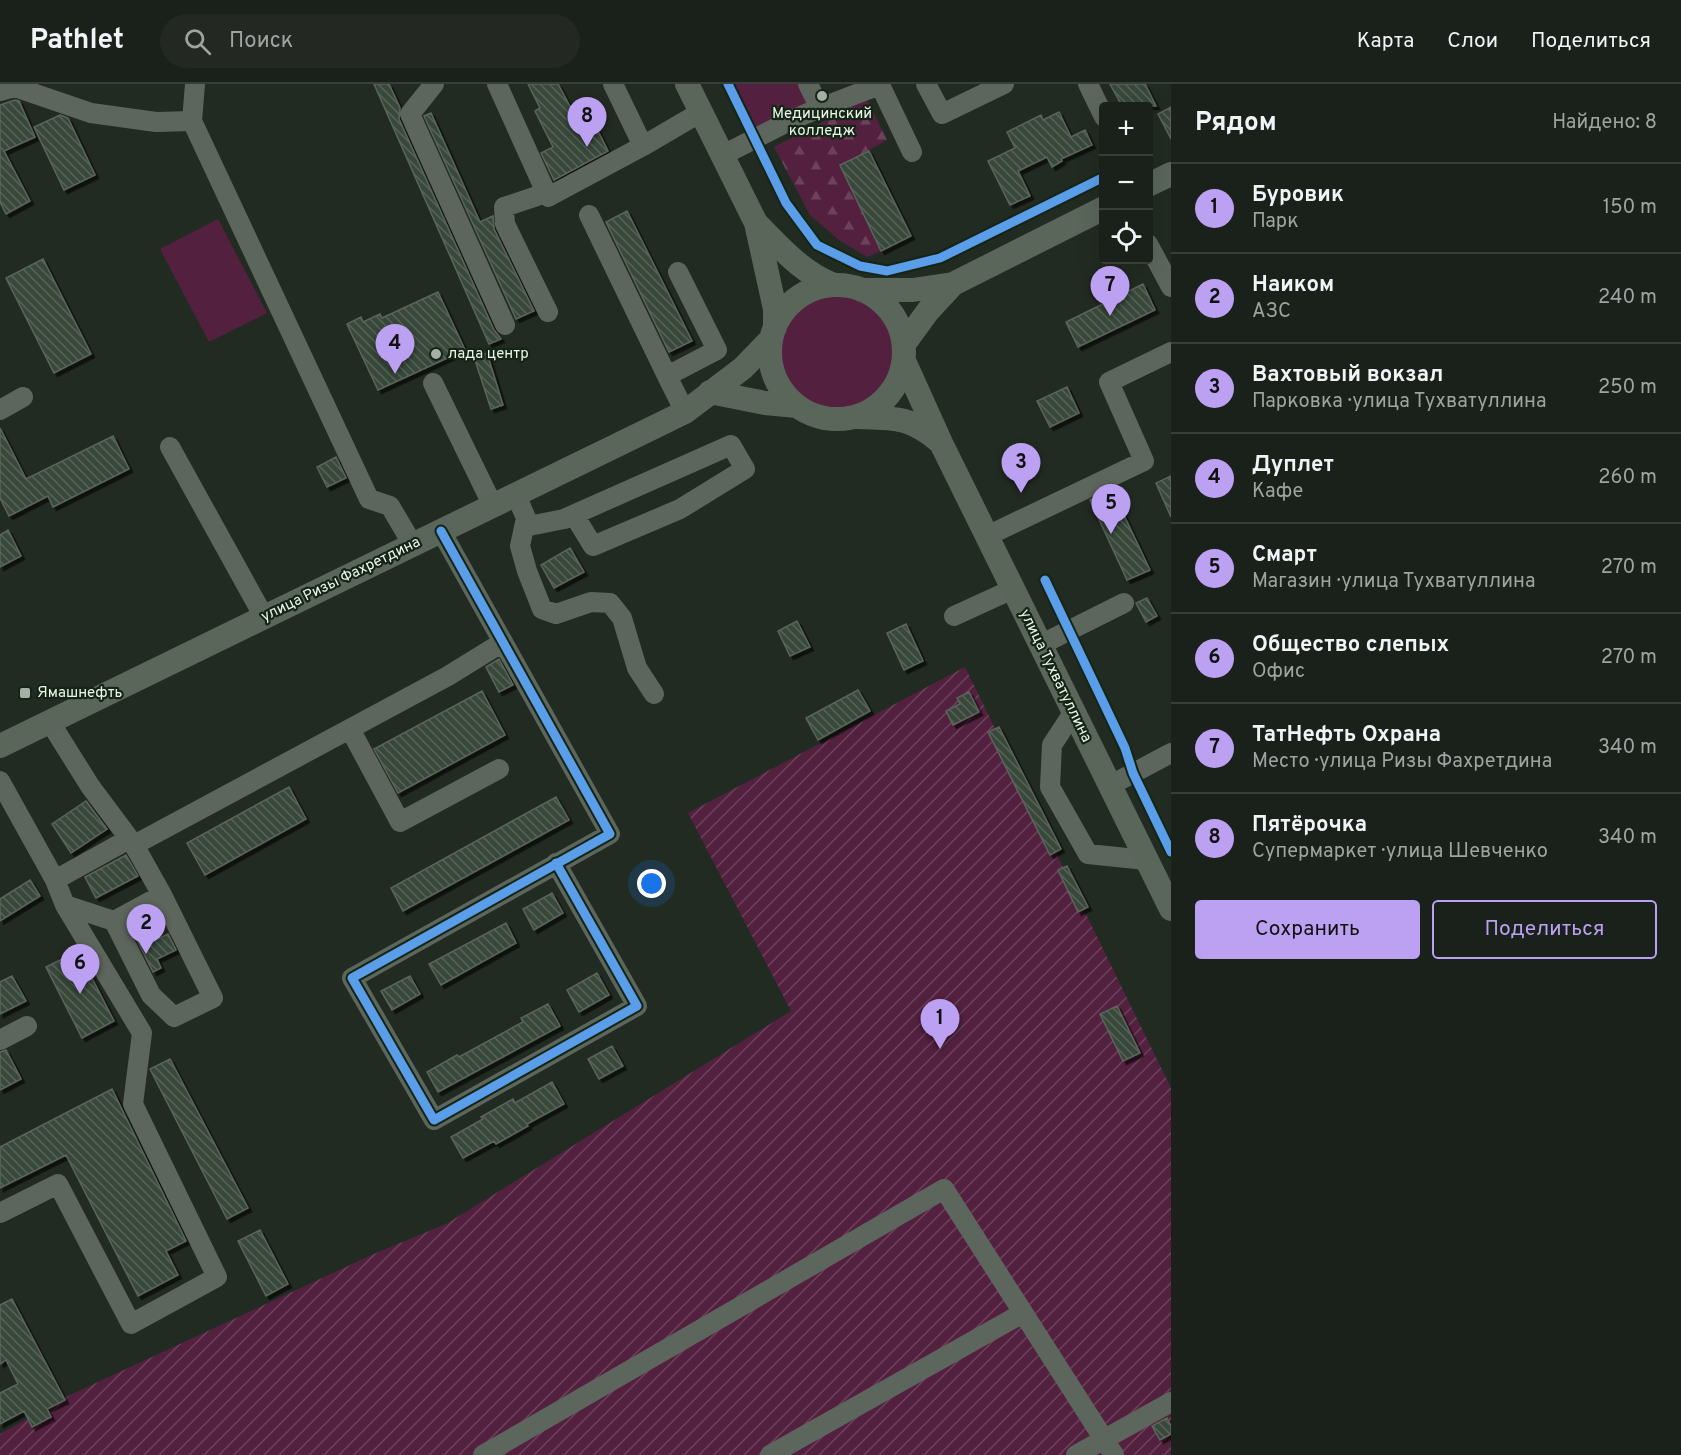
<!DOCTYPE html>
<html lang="ru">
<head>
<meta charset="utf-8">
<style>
	body { margin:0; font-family:Overpass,sans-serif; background:#232823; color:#f1f3f6 }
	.controls { position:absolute; right:18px; top:18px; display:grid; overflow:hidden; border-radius:6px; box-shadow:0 6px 24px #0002 }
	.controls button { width:54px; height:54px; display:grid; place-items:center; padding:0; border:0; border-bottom:2px solid #383e39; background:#1a201a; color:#f1f3f6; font:30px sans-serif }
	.you { position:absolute; left:652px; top:800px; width:21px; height:21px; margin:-15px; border:4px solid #fff; border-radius:50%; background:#1a73e8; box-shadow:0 0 0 9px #1a73e833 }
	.badge { display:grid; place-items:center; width:39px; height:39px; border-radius:50%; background:#bca0f2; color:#111; font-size:20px; font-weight:700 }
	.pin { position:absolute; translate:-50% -50px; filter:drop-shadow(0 2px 3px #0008) }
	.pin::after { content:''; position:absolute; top:32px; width:21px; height:18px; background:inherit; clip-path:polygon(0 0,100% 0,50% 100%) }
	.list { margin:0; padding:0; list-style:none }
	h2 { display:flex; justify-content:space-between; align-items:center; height:78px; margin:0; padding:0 24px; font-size:26px }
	h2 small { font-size:20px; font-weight:400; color:#9fa3a2 }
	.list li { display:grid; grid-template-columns:39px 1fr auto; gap:18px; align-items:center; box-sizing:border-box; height:90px; padding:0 24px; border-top:2px solid #383e39 }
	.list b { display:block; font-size:22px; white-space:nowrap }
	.list p { margin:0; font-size:20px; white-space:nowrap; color:#9fa3a2 }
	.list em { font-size:20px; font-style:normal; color:#9fa3a2 }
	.actions { display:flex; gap:12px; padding:18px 24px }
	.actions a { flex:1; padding:14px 0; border:2px solid #bca0f2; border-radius:6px; text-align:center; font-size:21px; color:#bca0f2 }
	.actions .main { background:#bca0f2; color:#111 }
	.icon { flex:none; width:33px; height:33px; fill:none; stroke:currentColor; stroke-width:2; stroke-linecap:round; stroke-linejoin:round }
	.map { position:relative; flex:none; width:1171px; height:1371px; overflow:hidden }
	header { display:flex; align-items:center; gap:36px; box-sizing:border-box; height:84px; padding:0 30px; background:#1a201a; border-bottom:2px solid #383e39 }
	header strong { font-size:28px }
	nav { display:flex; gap:33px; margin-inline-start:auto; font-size:21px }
	.search { width:420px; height:54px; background:#232823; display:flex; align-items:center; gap:15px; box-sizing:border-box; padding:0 21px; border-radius:33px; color:#9fa3a2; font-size:22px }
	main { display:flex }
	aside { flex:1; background:#1a201a }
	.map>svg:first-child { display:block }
	.grass { fill:#53213f }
	.forest { fill:url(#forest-firs) }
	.garden { fill:url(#garden-furrows) }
	.building { fill:url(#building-back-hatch); stroke:#5c645c; stroke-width:1.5; filter:url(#shadow) }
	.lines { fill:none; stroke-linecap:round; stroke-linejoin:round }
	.minor { stroke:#5d665d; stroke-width:20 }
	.major { stroke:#5b665b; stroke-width:24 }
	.cycleway-casing { stroke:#142515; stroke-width:13 }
	.cycleway { stroke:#5a9eea; stroke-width:9 }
	.poi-dot { fill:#a5afa5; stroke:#142515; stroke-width:2 }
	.labels { text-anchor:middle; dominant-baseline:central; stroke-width:4.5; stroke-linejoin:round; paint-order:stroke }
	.poi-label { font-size:15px; fill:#ebf6eb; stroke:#142515; text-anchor:start }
	.street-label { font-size:15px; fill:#ebf6eb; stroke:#142515 }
</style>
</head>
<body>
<header>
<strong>Pathlet</strong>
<div class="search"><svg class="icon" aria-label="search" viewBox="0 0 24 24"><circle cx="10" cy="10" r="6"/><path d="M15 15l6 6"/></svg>Поиск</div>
<nav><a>Карта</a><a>Слои</a><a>Поделиться</a></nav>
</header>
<main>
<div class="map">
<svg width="1171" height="1371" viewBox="0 0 1171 1371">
	<defs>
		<pattern id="forest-firs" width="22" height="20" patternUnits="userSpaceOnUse" patternTransform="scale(1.5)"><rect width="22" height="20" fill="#53213f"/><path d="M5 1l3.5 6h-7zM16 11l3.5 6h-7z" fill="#6c425b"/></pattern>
		<pattern id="garden-furrows" width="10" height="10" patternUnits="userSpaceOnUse" patternTransform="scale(1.5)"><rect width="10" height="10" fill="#53213f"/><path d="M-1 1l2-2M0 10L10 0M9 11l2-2" fill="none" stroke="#6c425b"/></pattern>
		<pattern id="building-back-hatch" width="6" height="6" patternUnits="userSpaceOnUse" patternTransform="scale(1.5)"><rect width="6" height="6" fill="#39493a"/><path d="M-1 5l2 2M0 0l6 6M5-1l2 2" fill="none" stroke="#566457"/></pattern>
		<filter id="shadow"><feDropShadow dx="3.5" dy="3.5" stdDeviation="0" flood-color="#0009"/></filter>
	</defs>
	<rect width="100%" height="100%" fill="#222b22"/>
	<path class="grass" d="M727 0H801L810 19 755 54Z
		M218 135 267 229 209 258 160 165Z
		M780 267a58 58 0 1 1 116 0a58 58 0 1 1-116 0Z"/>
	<path class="forest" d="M867 15 887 56 840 82 881 167 867 173 839 156 810 131 774 63Z"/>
	<path class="garden" d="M965 583 1171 1004V1371H0V1350L72 1310 376 1169 446 1140 791 927 688 729Z"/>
	<path class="building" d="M374 0H389L400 24 399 35 494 246 501 255 489 260Z
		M528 0H558L580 41 592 35 608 67 554 96 541 69 553 63 535 27 540 24Z
		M1110 0H1145L1156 22H1122Z
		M15 16 19 17 35 53 4 67 30 117 6 130 0 118V21Z
		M1171 23V55L1158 30Z
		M1059 28 1071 53 1085 46 1092 61 1061 75 1062 77 1052 83 1047 73 1018 87 1030 112 1010 121 988 77 1015 64 1007 48 1041 31 1043 36Z
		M431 29 480 138 493 132 494 145 534 227 516 235 424 32Z
		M60 31 68 34 95 91 64 106 34 43Z
		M869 67 911 152 881 167 840 81Z
		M627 127 692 257 669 268 606 138Z
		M43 175 91 270 54 289 6 194Z
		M1143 200 1155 226 1078 263 1066 238Z
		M438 208 465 266 378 306 347 240 361 233 363 238 380 230 382 234Z
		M487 269 503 321 491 325 474 273Z
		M1067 303 1079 329 1050 343 1037 317Z
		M0 344 26 395 113 352 129 385 53 423 48 412 9 432 0 414Z
		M336 373 346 394 327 403 317 383Z
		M1171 392V433L1156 399Z
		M1112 406 1150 486 1127 496 1090 416Z
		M8 446 21 472 0 483V451Z
		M570 464 584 488 554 504 541 481Z
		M1147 514 1157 532 1146 538 1136 519Z
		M797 537 810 563 790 572 778 547Z
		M906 540 923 577 904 586 887 549Z
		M499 575 513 601 499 608 486 583Z
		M858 606 870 627 818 656 806 634Z
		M482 607 505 651 398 709 374 665Z
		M969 608 979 628 953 641 946 627 960 620 957 614Z
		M999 643 1061 765 1050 771 988 648Z
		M289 703 306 735 205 791 187 759Z
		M556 713 569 736 403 827 391 804Z
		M86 717 107 745 71 769 52 740Z
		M126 771 138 792 96 814 85 793Z
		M1067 782 1088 823 1078 828 1058 786Z
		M30 796 40 812 0 837V815Z
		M552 809 563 829 534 846 523 825Z
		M506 839 516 859 441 901 429 880Z
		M144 850 149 859 168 850 176 866 157 875 161 884 153 888 136 854Z
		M78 867 114 937 82 954 46 883Z
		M597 889 609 911 579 928 567 906Z
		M12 892 26 917 0 930V898Z
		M410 892 420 910 392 926 381 907Z
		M548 920 560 942 438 1008 427 988 457 971 459 973 523 938 521 934Z
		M1117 922 1140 969 1123 977 1100 930Z
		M612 962 623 982 599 995 588 975Z
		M6 966 21 995 0 1006V968Z
		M170 975 248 1124 227 1135 150 985Z
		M552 998 564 1020 527 1040 528 1042 496 1060 494 1057 463 1074 451 1053 483 1035 481 1033 513 1015 515 1019Z
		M112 1005 186 1157 166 1167 178 1191 138 1212 66 1071 0 1104V1063Z
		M260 1146 288 1200 266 1212 238 1157Z
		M12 1215 65 1316 47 1325 51 1333 32 1343 24 1327 0 1340V1309L18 1300 6 1276 0 1280V1221Z
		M1167 1334 1171 1342V1350L1160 1356 1152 1342Z"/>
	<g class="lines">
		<path class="minor" d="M195 0 192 37 369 415 390 422 413 461
			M434 0 410 30 505 241
			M497 0 548 113 643 62 701 28
			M613 0 643 62
			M926 0 942 30 1004 0
			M1088 0 1104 33
			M0 7 15 3 91 29 156 38 192 37
			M820 24 880 1 912 68
			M723 71 791 36 820 24 808 0
			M546 109 504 123 505 140 548 228
			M589 131 667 292
			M1148 160 1171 203
			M678 188 717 266 667 292 685 328
			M433 299 493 422
			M0 326 23 313
			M170 363 264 533
			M516 411 526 434 520 462 527 487 542 525 556 530 591 518 610 519 622 534 637 584 654 610
			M524 443 564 435 731 361 745 385 680 425 593 462 574 431
			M441 447 610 750 352 894 434 1036 637 922 556 779
			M987 452 1144 377 1109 298 1171 268
			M954 532 1013 505
			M1040 561 1124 519
			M1073 629 1052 661 1050 703 1088 770 1146 776
			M50 638 90 702 134 761 162 811 213 914 174 933 151 911 114 837
			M350 645 400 738 499 685
			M0 697 55 796 65 821 142 949 133 1020 217 1193 131 1240 58 1100 0 1129
			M1109 702 1171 669
			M134 761 448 592 503 558
			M55 796 129 755
			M65 821 114 837 162 811
			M0 956 27 942
			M483 1371 944 1105 1114 1371
			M770 1371 1023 1229
			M1076 1371 1171 1318"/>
		<path class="major" d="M687 0 756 139 775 225V243
			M1148 101 1171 90
			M756 139C780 163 802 189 834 201
			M770 268a67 67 0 1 1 134 0a67 67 0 1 1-134 0Z
			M862 206H913L953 200 1104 124
			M904 260 928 227 953 200
			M904 277 941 359 1171 825
			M710 308 765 319 797 322
			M856 333C894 334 910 332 940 358
			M0 662 685 328 743 284 771 255"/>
		<defs>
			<path id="cycleway" d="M728 0 786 119 817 161 860 182 887 187 940 174 1104 93
				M441 447 610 750 352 894 434 1036 637 922 556 779
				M1045 496 1125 664 1133 689 1171 768"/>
		</defs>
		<use href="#cycleway" class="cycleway-casing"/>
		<use href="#cycleway" class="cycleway"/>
	</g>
	<g class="poi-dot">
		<circle cx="822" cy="12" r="6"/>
		<circle cx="436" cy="270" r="6"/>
		<rect x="19" y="603" width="12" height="12" rx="3"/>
	</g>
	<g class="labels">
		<g class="poi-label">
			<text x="822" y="30" text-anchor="middle">Медицинский<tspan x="822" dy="17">колледж</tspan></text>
			<text x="448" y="270">лада центр</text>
			<text x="37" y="609">Ямашнефть</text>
		</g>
		<g class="street-label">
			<text transform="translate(341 496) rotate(-26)">улица Ризы Фахретдина</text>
			<text transform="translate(1055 592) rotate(64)">улица Тухватуллина</text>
		</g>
	</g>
</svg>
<div class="controls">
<button>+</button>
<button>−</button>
<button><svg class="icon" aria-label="locate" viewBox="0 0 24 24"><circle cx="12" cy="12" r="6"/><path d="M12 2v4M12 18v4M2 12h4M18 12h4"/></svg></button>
</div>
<div class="you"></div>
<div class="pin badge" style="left:940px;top:965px">1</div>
<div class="pin badge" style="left:146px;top:870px">2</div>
<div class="pin badge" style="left:1021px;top:409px">3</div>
<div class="pin badge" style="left:395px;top:290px">4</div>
<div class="pin badge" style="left:1111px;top:450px">5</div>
<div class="pin badge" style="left:80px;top:910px">6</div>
<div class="pin badge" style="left:1110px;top:232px">7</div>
<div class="pin badge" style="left:587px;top:63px">8</div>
</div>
<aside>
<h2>Рядом<small>Найдено: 8</small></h2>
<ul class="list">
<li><span class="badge">1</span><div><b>Буровик</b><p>Парк</p></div><em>150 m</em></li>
<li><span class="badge">2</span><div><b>Наиком</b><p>АЗС</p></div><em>240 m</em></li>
<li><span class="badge">3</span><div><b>Вахтовый вокзал</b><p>Парковка · улица Тухватуллина</p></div><em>250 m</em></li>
<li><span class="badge">4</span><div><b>Дуплет</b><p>Кафе</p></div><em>260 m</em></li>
<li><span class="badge">5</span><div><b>Смарт</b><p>Магазин · улица Тухватуллина</p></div><em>270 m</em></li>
<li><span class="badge">6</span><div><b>Общество слепых</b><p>Офис</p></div><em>270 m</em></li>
<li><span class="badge">7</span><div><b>ТатНефть Охрана</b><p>Место · улица Ризы Фахретдина</p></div><em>340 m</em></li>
<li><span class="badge">8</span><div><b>Пятёрочка</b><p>Супермаркет · улица Шевченко</p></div><em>340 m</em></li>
</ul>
<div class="actions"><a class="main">Сохранить</a><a>Поделиться</a></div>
</aside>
</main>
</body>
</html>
